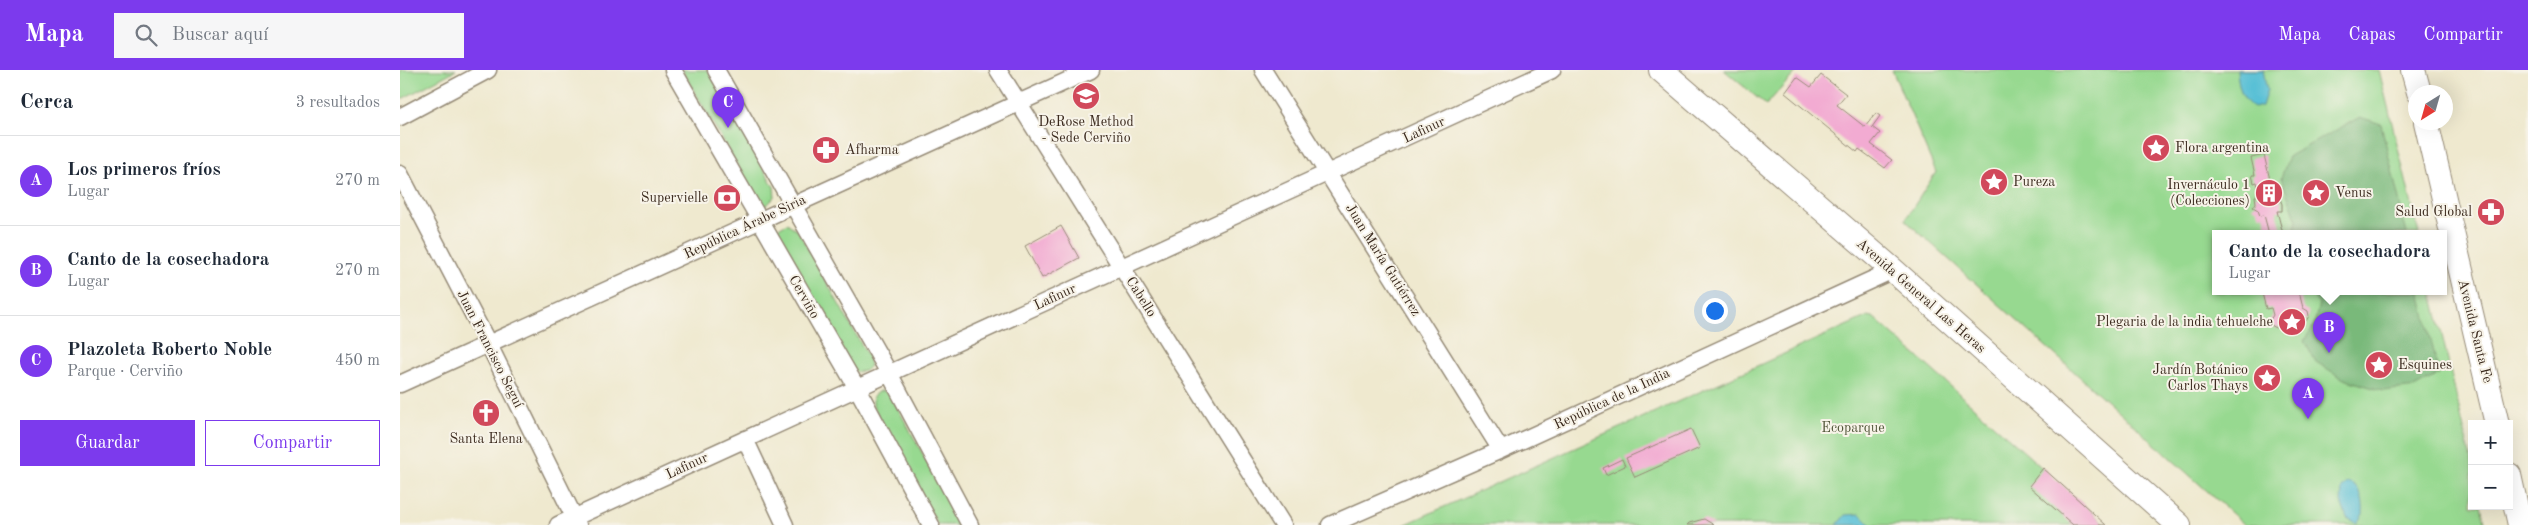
<!DOCTYPE html>
<html lang="es">
<head>
<meta charset="utf-8">
<style>
	body { margin:0; font-family:"Old Standard TT",serif; background:#f6f6f7; color:#1f2937 }
	.controls { position:absolute; right:15px; bottom:15px; display:grid; overflow:hidden; border-radius:0px; box-shadow:0 5px 20px #0002 }
	.controls button { width:45px; height:45px; display:grid; place-items:center; padding:0; border:0; border-bottom:1px solid #e0e1e3; background:#fff; color:#1f2937; font:25px sans-serif }
	.compass { position:absolute; left:2008px; top:15px; width:45px; height:45px; border-radius:50%; background:#fff; box-shadow:0 5px 20px #0002; rotate:217deg }
	.you { position:absolute; left:1314px; top:240px; width:18px; height:18px; margin:-12px; border:4px solid #fff; border-radius:50%; background:#1a73e8; box-shadow:0 0 0 8px #1a73e833 }
	.badge { display:grid; place-items:center; width:32px; height:32px; border-radius:50%; background:#7c3aed; color:#fff; font-size:16px; font-weight:700 }
	.pin { position:absolute; translate:-50% -41px; filter:drop-shadow(0 1px 2px #0008) }
	.pin::after { content:''; position:absolute; top:26px; width:18px; height:15px; background:inherit; clip-path:polygon(0 0,100% 0,50% 100%) }
	.popup { position:absolute; left:1812px; top:160px; width:235px; height:65px; box-sizing:border-box; display:grid; place-content:center; border-radius:0px; background:#fff; filter:drop-shadow(0 1px 4px #0005); font-size:16px; white-space:nowrap; color:#747a83 }
	.popup b { font-size:19px; color:#1f2937 }
	.popup::after { content:''; position:absolute; left:50%; top:100%; margin-left:-10px; border:10px solid transparent; border-top-color:#fff }
	.list { margin:0; padding:0; list-style:none }
	h2 { display:flex; justify-content:space-between; align-items:center; height:65px; margin:0; padding:0 20px; font-size:21px }
	h2 small { font-size:16px; font-weight:400; color:#747a83 }
	.list li { display:grid; grid-template-columns:32px 1fr auto; gap:15px; align-items:center; box-sizing:border-box; height:90px; padding:0 20px; border-top:1px solid #e0e1e3 }
	.list b { display:block; font-size:19px; white-space:nowrap }
	.list p { margin:0; font-size:16px; white-space:nowrap; color:#747a83 }
	.list em { font-size:16px; font-style:normal; color:#747a83 }
	.actions { display:flex; gap:10px; padding:15px 20px }
	.actions a { flex:1; padding:11px 0; border:1px solid #7c3aed; border-radius:0px; text-align:center; font-size:18px; color:#7c3aed }
	.actions .main { background:#7c3aed; color:#fff }
	.icon { flex:none; width:28px; height:28px; fill:none; stroke:currentColor; stroke-width:2; stroke-linecap:round; stroke-linejoin:round }
	.map { position:relative; flex:none; width:2128px; height:455px; overflow:hidden }
	header { display:flex; align-items:center; gap:30px; box-sizing:border-box; height:70px; padding:0 25px; background:#7c3aed; color:#fff }
	header strong { font-size:24px }
	nav { display:flex; gap:28px; margin-inline-start:auto; font-size:18px }
	.search { width:350px; height:45px; background:#f6f6f7; display:flex; align-items:center; gap:12px; box-sizing:border-box; padding:0 18px; border-radius:0px; color:#747a83; font-size:19px }
	main { display:flex }
	aside { flex:1; background:#fff }
	.map>svg:first-child { display:block }
	.green { fill:#97d990; stroke:#698257 }
	.forest { fill:#79b97a; stroke:#5a724c }
	.water { fill:#57bfd5; stroke:#49747a }
	.building { fill:#f2abd2 }
	.lines { fill:none; stroke-linecap:round; stroke-linejoin:round }
	.street-casing { stroke:#958a76; stroke-width:19 }
	.secondary-casing { stroke:#958a76; stroke-width:26 }
	.street { stroke:#fff; stroke-width:16 }
	.secondary { stroke:#fff; stroke-width:24 }
	.labels { text-anchor:middle; dominant-baseline:central; stroke-width:4; stroke-linejoin:round; paint-order:stroke }
	.poi-label { font-size:14px; fill:#3b2a1e; stroke:#f7f3e8; text-anchor:start }
	.street-label { font-size:14px; fill:#3b2a1e; stroke:#f7f3e8 }
	.park-label { font-size:14px; fill:#52563a; stroke:#f7f3e8 }
</style>
</head>
<body>
<header>
<strong>Mapa</strong>
<div class="search"><svg class="icon" aria-label="search" viewBox="0 0 24 24"><circle cx="10" cy="10" r="6"/><path d="M15 15l6 6"/></svg>Buscar aquí</div>
<nav><a>Mapa</a><a>Capas</a><a>Compartir</a></nav>
</header>
<main>
<aside>
<h2>Cerca<small>3 resultados</small></h2>
<ul class="list">
<li><span class="badge">A</span><div><b>Los primeros fríos</b><p>Lugar</p></div><em>270 m</em></li>
<li><span class="badge">B</span><div><b>Canto de la cosechadora</b><p>Lugar</p></div><em>270 m</em></li>
<li><span class="badge">C</span><div><b>Plazoleta Roberto Noble</b><p>Parque · Cerviño</p></div><em>450 m</em></li>
</ul>
<div class="actions"><a class="main">Guardar</a><a>Compartir</a></div>
</aside>
<div class="map">
<svg width="2128" height="455" viewBox="0 0 2128 455">
	<rect width="100%" height="100%" fill="#f7f3e8"/>
	<filter id="ink" filterUnits="userSpaceOnUse"><feTurbulence type="fractalNoise" baseFrequency=".02" numOctaves="2"/><feDisplacementMap in="SourceGraphic" scale="10" xChannelSelector="R" yChannelSelector="G"/><feConvolveMatrix kernelMatrix="1 2 1 2 8 2 1 2 1" color-interpolation-filters="sRGB"/></filter>
	<filter id="wash" filterUnits="userSpaceOnUse"><feTurbulence type="fractalNoise" baseFrequency=".0096" numOctaves="4" result="noise"/><feDisplacementMap in="SourceGraphic" scale="20" xChannelSelector="R" yChannelSelector="G"/><feGaussianBlur stdDeviation="1.12" result="paint"/><feColorMatrix in="noise" values="0 0 0 0 0 0 0 0 0 0 0 0 0 0 0 0 0 1.4 0 .05"/><feComposite in="paint" operator="in"/></filter>
	<g filter="url(#wash)">
		<rect width="100%" height="100%" fill="#efe9cf"/>
		<path class="green" d="M0 0H56L0 30Z
			M282 0H308L374 117 375 127 367 135 361 136Z
			M1324 0H1398L1366 35Z
			M1492 0H1979L2019 164H1815V222H2032L2072 394V436H2081L2086 455H1845L1505 150 1536 102Z
			M387 153 398 161 469 288 470 296 465 301 457 302 452 298 375 167 377 159Z
			M1468 246 1473 247 1706 455H1004Z
			M479 321H485L491 326 562 455H538L473 336V326Z"/>
		<path class="forest" d="M1960 47 1981 54 2007 164H1893L1897 150 1881 108 1889 86Z
			M1909 222H2020L2039 304 2016 317 1983 321 1944 309 1916 292 1904 271 1914 255 1919 234Z"/>
		<path class="water" d="M1837 0H1863L1867 20 1862 36 1854 38C1841 30 1838 14 1837 0Z
			M1947 413C1961 415 1964 432 1963 444L1957 453 1947 448 1941 432 1942 418Z
			M1460 444 1471 455H1437L1445 445Z"/>
		<g id="blocks">
			<path class="building" d="M1421 5 1446 24 1437 35 1465 57 1476 43 1480 46 1472 57 1480 63 1471 74 1492 90 1485 98 1459 79 1457 82 1385 23 1397 7 1411 17Z
				M1864 85 1873 122 1877 121 1882 134V141H1877L1883 164H1869L1864 145 1860 146 1858 140 1853 137 1856 133 1855 126 1860 125 1857 112 1854 113 1852 105H1855L1851 88Z
				M661 156 679 188 642 208 625 176Z
				M1867 222H1899L1903 238 1908 241 1909 246 1906 251 1901 253 1896 250 1884 252 1881 257 1876 258 1871 255 1870 250 1873 245 1871 238 1866 239 1862 223Z
				M1291 359 1300 378 1235 407 1226 388Z
				M1222 389 1225 396 1206 405 1203 398Z
				M1643 398 1682 433 1706 455H1673L1629 416Z
				M1304 449 1314 455H1287L1289 453Z"/>
		</g>
	</g>
	<g filter="url(#ink)">
		<use href="#blocks" fill-opacity="0" stroke="#958a76" stroke-width="1"/>
		<g class="lines">
			<defs>
				<path id="street" d="M273 0 457 318 531 455
					M316 0 489 303 570 455
					M598 0 883 455
					M863 0 1101 380
					M0 47 88 0
					M0 104 89 275 178 455
					M0 314 691 0
					M345 369 385 455
					M158 455 1152 0
					M930 455 1101 380 1493 200"/>
				<path id="secondary" d="M1261 0 1493 200 1779 455
					M2013 0 2019 22
					M2026 52 2097 354
					M2109 405 2120 455"/>
			</defs>
			<use href="#street" class="street-casing"/>
			<use href="#secondary" class="secondary-casing"/>
			<use href="#street" class="street"/>
			<use href="#secondary" class="secondary"/>
		</g>
	</g>
	<defs>
		<symbol id="university-disc" viewBox="-11 -11 22 22"><circle r="9.5" fill="#d1495b" stroke="#f7f3e8"/><path d="M0-5L7-2L0 1L-7-2ZM-4 1L0 2.5L4 1V4Q0 6-4 4Z" fill="#fff"/></symbol>
		<symbol id="sight-disc" viewBox="-11 -11 22 22"><circle r="9.5" fill="#d1495b" stroke="#f7f3e8"/><path d="M0-6L1.8-2.2L6-1.7L2.9 1.2L3.7 5.4L0 3.3L-3.7 5.4L-2.9 1.2L-6-1.7L-1.8-2.2Z" fill="#fff"/></symbol>
		<symbol id="pharmacy-disc" viewBox="-11 -11 22 22"><circle r="9.5" fill="#d1495b" stroke="#f7f3e8"/><path d="M-2-6h4v4h4v4h-4v4h-4v-4h-4v-4h4Z" fill="#fff"/></symbol>
		<symbol id="building-disc" viewBox="-11 -11 22 22"><circle r="9.5" fill="#d1495b" stroke="#f7f3e8"/><path d="M-4-6H4V6H1V3H-1V6H-4ZM-2.5-4.3h1.7v1.8h-1.7ZM.8-4.3h1.7v1.8H.8ZM-2.5-1h1.7V.8h-1.7ZM.8-1h1.7V.8H.8Z" fill="#fff"/></symbol>
		<symbol id="bank-disc" viewBox="-11 -11 22 22"><circle r="9.5" fill="#d1495b" stroke="#f7f3e8"/><path d="M-6-4H6V4H-6ZM0-2.3a2.3 2.3 0 1 0 0 4.6a2.3 2.3 0 1 0 0-4.6Z" fill="#fff"/></symbol>
		<symbol id="church-disc" viewBox="-11 -11 22 22"><circle r="9.5" fill="#d1495b" stroke="#f7f3e8"/><path d="M-1.2-6h2.4v3.5h3.3v2.4h-3.3V6h-2.4V-.1h-3.3v-2.4h3.3Z" fill="#fff"/></symbol>
	</defs>
	<g fill-rule="evenodd">
		<use href="#university-disc" x="670" y="10" width="32" height="32"/>
		<use href="#sight-disc" x="1740" y="62" width="32" height="32"/>
		<use href="#pharmacy-disc" x="410" y="64" width="32" height="32"/>
		<use href="#sight-disc" x="1578" y="96" width="32" height="32"/>
		<use href="#building-disc" x="1853" y="107" width="32" height="32"/>
		<use href="#sight-disc" x="1900" y="107" width="32" height="32"/>
		<use href="#bank-disc" x="311" y="112" width="32" height="32"/>
		<use href="#pharmacy-disc" x="2075" y="126" width="32" height="32"/>
		<use href="#sight-disc" x="1876" y="236" width="32" height="32"/>
		<use href="#sight-disc" x="1963" y="279" width="32" height="32"/>
		<use href="#sight-disc" x="1851" y="292" width="32" height="32"/>
		<use href="#church-disc" x="70" y="327" width="32" height="32"/>
	</g>
	<g class="labels">
		<g class="poi-label">
			<text x="686" y="52" text-anchor="middle">DeRose Method<tspan x="686" dy="16">- Sede Cerviño</tspan></text>
			<text x="1775" y="78">Flora argentina</text>
			<text x="445" y="80">Afharma</text>
			<text x="1613" y="112">Pureza</text>
			<text x="1850" y="115" text-anchor="end">Invernáculo 1<tspan x="1850" dy="16">(Colecciones)</tspan></text>
			<text x="1935" y="123">Venus</text>
			<text x="308" y="128" text-anchor="end">Supervielle</text>
			<text x="2072" y="142" text-anchor="end">Salud Global</text>
			<text x="1873" y="252" text-anchor="end">Plegaria de la india tehuelche</text>
			<text x="1998" y="295">Esquines</text>
			<text x="1848" y="300" text-anchor="end">Jardín Botánico<tspan x="1848" dy="16">Carlos Thays</tspan></text>
			<text x="86" y="369" text-anchor="middle">Santa Elena</text>
		</g>
		<g class="street-label">
			<text transform="translate(1024 60) rotate(-25)">Lafinur</text>
			<text transform="translate(345 157) rotate(-25)">República Árabe Siria</text>
			<text transform="translate(983 190) rotate(58)">Juan María Gutiérrez</text>
			<text transform="translate(1521 226) rotate(41)">Avenida General Las Heras</text>
			<text transform="translate(404 227) rotate(60)">Cerviño</text>
			<text transform="translate(655 227) rotate(-25)">Lafinur</text>
			<text transform="translate(741 227) rotate(58)">Cabello</text>
			<text transform="translate(2075 261) rotate(76)">Avenida Santa Fe</text>
			<text transform="translate(90 279) rotate(63)">Juan Francisco Seguí</text>
			<text transform="translate(1212 329) rotate(-25)">República de la India</text>
			<text transform="translate(287 396) rotate(-25)">Lafinur</text>
		</g>
		<g class="park-label">
			<text x="1453" y="358">Ecoparque</text>
		</g>
	</g>
</svg>
<div class="controls">
<button>+</button>
<button>−</button>
</div>
<svg class="compass" viewBox="-18 -18 36 36"><path d="M0-13l5 13h-10z" fill="#e53935"/><path d="M0 13l5-13h-10z" fill="#747a83"/></svg>
<div class="you"></div>
<div class="pin badge" style="left:1908px;top:349px">A</div>
<div class="pin badge" style="left:1929px;top:283px">B</div>
<div class="popup"><b>Canto de la cosechadora</b>Lugar</div>
<div class="pin badge" style="left:328px;top:58px">C</div>
</div>
</main>
</body>
</html>
